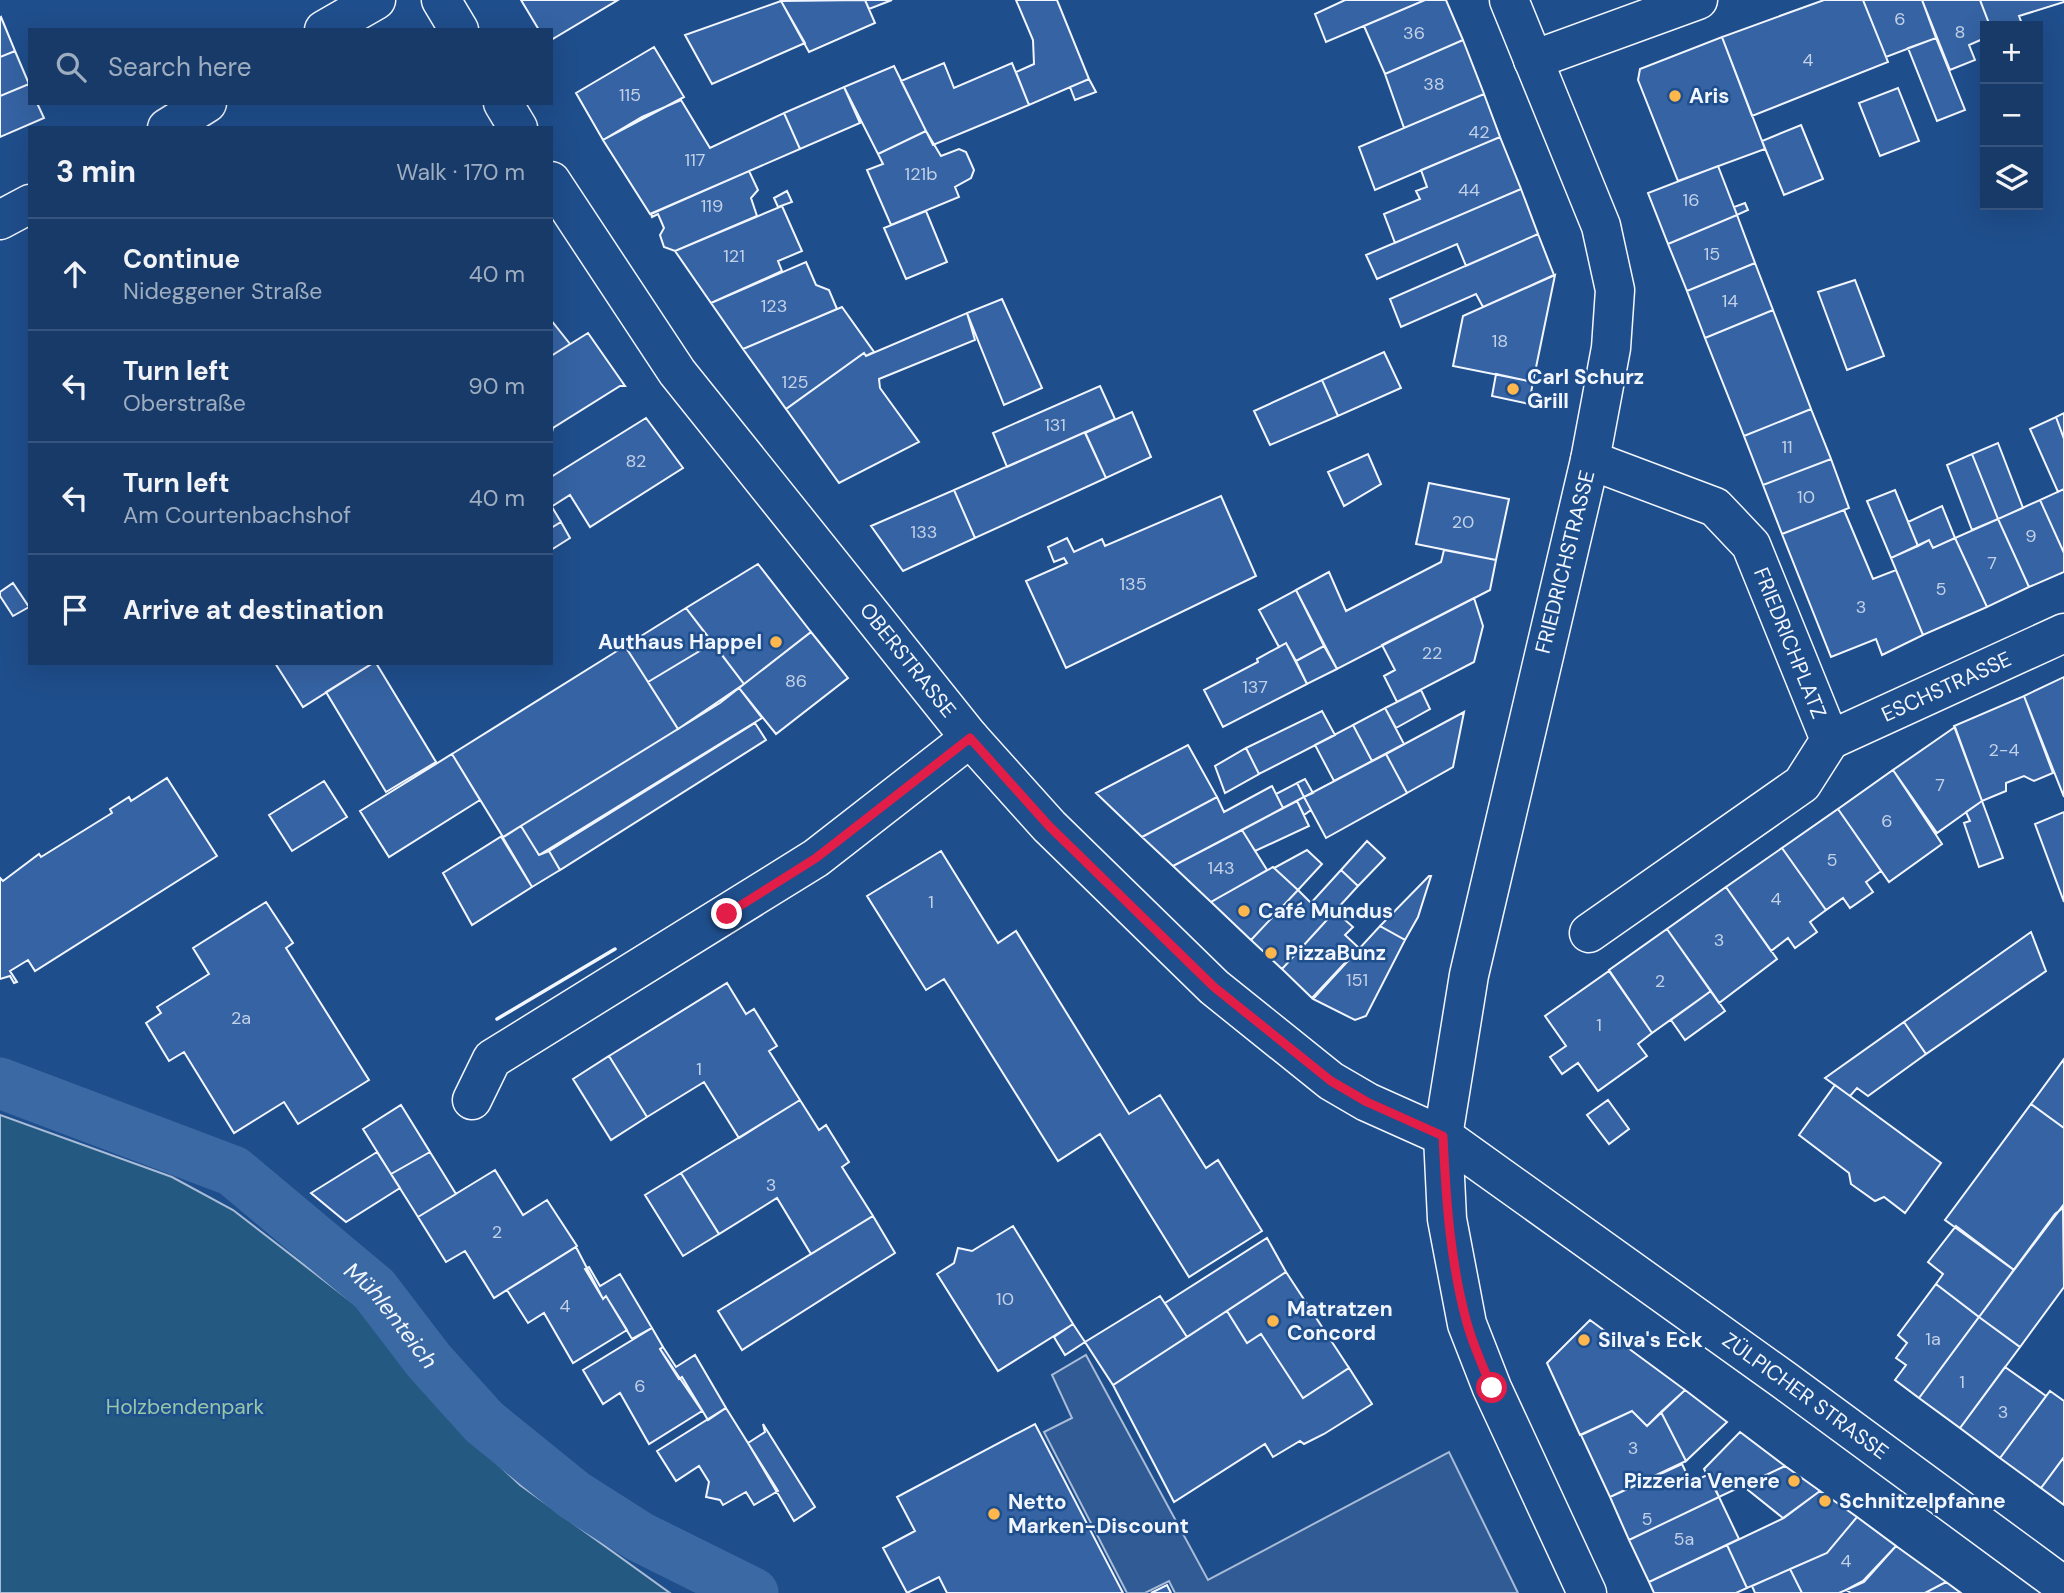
<!DOCTYPE html>
<html lang="en">
<head>
<meta charset="utf-8">
<style>
	body { margin:0; font-family:"DM Sans",sans-serif; background:#244571; color:#f1f3f6 }
	.controls { position:absolute; right:21px; top:21px; display:grid; overflow:hidden; border-radius:0px; box-shadow:0 7px 28px #0002 }
	.controls button { width:63px; height:63px; display:grid; place-items:center; padding:0; border:0; border-bottom:2px solid #36547d; background:#173a69; color:#f1f3f6; font:35px sans-serif }
	.stop { position:absolute; width:21px; height:21px; margin:-16px; border:5px solid #e11d48; border-radius:50%; background:#fff }
	.stop.end { background:#e11d48; border-color:#fff; box-shadow:0 2px 7px #0008 }
	.list { margin:0; padding:0; list-style:none }
	h2 { display:flex; justify-content:space-between; align-items:center; height:91px; margin:0; padding:0 28px; font-size:30px }
	h2 small { font-size:23px; font-weight:400; color:#9eadc0 }
	.list li { display:grid; grid-template-columns:46px 1fr auto; gap:21px; align-items:center; box-sizing:border-box; height:112px; padding:0 28px; border-top:2px solid #36547d }
	.list b { display:block; font-size:26px; white-space:nowrap }
	.list p { margin:0; font-size:23px; white-space:nowrap; color:#9eadc0 }
	.list em { font-size:23px; font-style:normal; color:#9eadc0 }
	.icon { flex:none; width:38px; height:38px; fill:none; stroke:currentColor; stroke-width:2; stroke-linecap:round; stroke-linejoin:round }
	.map { position:relative; flex:none; width:2064px; height:1593px; overflow:hidden }
	.search { position:absolute; background:#173a69; box-shadow:0 7px 28px #0002; left:28px; top:28px; width:525px; height:77px; display:flex; align-items:center; gap:18px; box-sizing:border-box; padding:0 24px; border-radius:0px; color:#9eadc0; font-size:26px }
	.panel { position:absolute; background:#173a69; box-shadow:0 7px 28px #0002; left:28px; top:126px; width:525px; height:539px; border-radius:0px }
	.map>svg:first-child { display:block }
	.green { fill:#245a82; stroke:#a8bbd7; stroke-width:2 }
	.parking { fill:#305b95; stroke:#a8bbd7; stroke-width:2 }
	.lines { fill:none; stroke-linecap:round; stroke-linejoin:round }
	.canal { stroke:#3b69a3; stroke-width:51 }
	.building { fill:#3563a3; stroke:#f2f6ff; stroke-width:2 }
	.minor-casing { stroke:#f2f6ff; stroke-width:41 }
	.major-casing { stroke:#f2f6ff; stroke-width:41 }
	.minor { stroke:#1f4e8c; stroke-width:38 }
	.major { stroke:#1f4e8c; stroke-width:38 }
	.wall { stroke:#f2f6ff; stroke-width:3.5 }
	.route { stroke:#e11d48; stroke-width:9 }
	.poi-dot { fill:#ffb74d; stroke:#1f4e8c; stroke-width:2.5 }
	.labels { text-anchor:middle; dominant-baseline:central; stroke-width:5; stroke-linejoin:round; paint-order:stroke }
	.number-label { font-size:18px; fill:#c3d1e8 }
	.poi-label { font-size:21px; font-weight:bold; fill:#f2f6ff; stroke:#1f4e8c; text-anchor:start }
	.street-label { font-size:21px; fill:#f2f6ff; stroke:#1f4e8c }
	.park-label { font-size:21px; fill:#97c8a6; stroke:#1f4e8c }
	.water-label { font-size:23px; font-style:italic; fill:#f2f6ff; stroke:#1f4e8c }
</style>
</head>
<body>
<div class="map">
<svg width="2064" height="1593" viewBox="0 0 2064 1593">
	<rect width="100%" height="100%" fill="#1f4e8c"/>
	<path class="green" d="M0 1115 172 1177 233 1210 379 1323 416 1363 446 1415 520 1485 670 1593H0Z"/>
	<path class="parking" d="M1086 1355 1208 1580 1449 1452 1518 1593H1175L1169 1581 1145 1593H1127L1044 1432 1072 1418 1052 1375Z"/>
	<g class="lines">
		<path class="canal" id="s1" d="M0 1083 233 1171 374 1289 429 1361 484 1422 574 1495 640 1537 753 1593"/>
	</g>
	<path class="building" d="M521 0H618L551 40V30H539Z
		M865 0 875 23 809 52 781 1Z
		M865 0H892L869 9Z
		M1016 0H1057L1089 79 1029 105 1016 72 1034 64 1033 40Z
		M1345 0H1425L1326 42 1315 14Z
		M1425 0H1446L1463 40 1385 74 1364 26Z
		M1824 0H1863L1888 62 1752 116 1722 37Z
		M1863 0H1922L1936 38 1886 57Z
		M1922 0H1980L1990 26H1985V38L1969 45 1975 60 1950 70Z
		M1980 0H2064V2L2019 16 2022 24 2016 26H1990Z
		M781 1 805 43 712 84 685 35Z
		M1 17 15 51 0 57V18Z
		M1722 37 1765 149 1678 181 1638 80 1640 69Z
		M1936 38 1965 110 1937 121 1908 48Z
		M1463 40 1484 94 1404 128 1385 74Z
		M654 47 684 97 603 140 576 93Z
		M15 51 29 84 0 96V57Z
		M944 63 954 88 1012 63 1029 105 933 145 901 81Z
		M894 66 926 131 878 154 844 87Z
		M1089 79 1096 92 1075 100 1070 87Z
		M29 84 30 103H37L44 118 0 137V96Z
		M844 87 860 123 800 149 784 113Z
		M1898 88 1919 141 1880 156 1859 103Z
		M1484 94 1500 137 1375 190 1359 147Z
		M681 100 710 148 784 113 800 149 650 214 603 140 642 117Z
		M1801 125 1823 179 1784 195 1762 141Z
		M926 131 941 156 959 149 966 152 974 170 971 178 955 187 959 197 891 225 867 170 883 164 878 154Z
		M1500 137 1521 189 1395 243 1384 214 1420 199 1416 191 1427 187 1421 170Z
		M1718 166 1737 215 1668 244 1648 193Z
		M749 171 758 190 751 198 757 216 675 251 664 247 660 235 664 228 658 214 652 217 651 214Z
		M1521 189 1538 234 1466 266 1457 244 1377 279 1366 255Z
		M787 191 792 202 778 207 774 198Z
		M1745 203 1748 210 1737 215 1734 207Z
		M782 206 802 251 778 261 782 271 711 303 675 251Z
		M926 211 947 262 906 279 884 228Z
		M1737 215 1755 263 1687 291 1668 244Z
		M1538 234 1554 275 1483 307 1476 294 1401 327 1390 299Z
		M806 262 816 285 829 290 837 309 743 349 711 303Z
		M1755 263 1773 310 1705 338 1687 291Z
		M1555 275 1533 382 1453 366 1463 316Z
		M1855 280 1884 356 1847 370 1818 292Z
		M1002 299 1042 388 1004 405 967 313Z
		M842 307 874 352 866 356 864 353 786 409 743 349Z
		M1773 310 1811 409 1744 436 1705 338Z
		M967 313 975 340 879 379 880 388 919 442 839 483 786 409 864 353 866 356Z
		M551 320 570 344 551 356Z
		M588 333 625 386H620L553 428 552 432 551 356Z
		M1384 352 1401 388 1338 416 1322 380Z
		M1496 374 1533 382 1529 404 1492 396Z
		M1322 380 1338 416 1270 445 1254 411Z
		M1100 386 1115 419 1007 467 993 433Z
		M1811 409 1831 459 1763 485 1744 436Z
		M1132 412 1151 457 1106 478 1085 433Z
		M2064 413V439L2056 417Z
		M2056 417 2064 439V489L2058 492 2030 429Z
		M646 418 683 468 590 527 570 495 551 507V477Z
		M1085 432 1106 478 975 538 954 490Z
		M1998 443 2023 508 1998 519 1972 454Z
		M1368 454 1381 484 1344 506 1328 472Z
		M1972 454 1998 519 1972 530 1947 465Z
		M1831 459 1849 508 1782 534 1763 485Z
		M1429 483 1509 499 1496 560 1416 544Z
		M2064 489V553L2040 500Z
		M954 490 975 538 903 571 871 526Z
		M1895 490 1918 546 1891 558 1867 501Z
		M1221 496 1256 576 1066 668 1026 581 1067 563 1064 558 1054 562 1048 547 1067 538 1074 552 1102 539 1105 546Z
		M2040 500 2064 553V572L2029 587 1998 519Z
		M1942 506 1955 538 1933 548 1929 540 1918 546 1908 522Z
		M552 507 561 522 551 528V507Z
		M1844 510 1873 579 1896 570 1923 635 1882 655 1876 639 1831 657 1782 534Z
		M1998 519 2029 587 1987 607 1955 538Z
		M561 522 570 538 551 550V528Z
		M1955 538 1987 607 1923 635 1891 558 1929 540 1933 548Z
		M1444 550 1496 560 1490 590 1337 669 1296 590 1329 572 1346 611 1441 562Z
		M758 564 811 632 744 684 686 608Z
		M13 583 29 607 13 616 0 596V592Z
		M1296 590 1324 646 1296 661 1286 643 1279 647 1259 610Z
		M1474 598 1483 626 1474 662 1397 702 1384 676 1395 670 1382 645Z
		M686 608 713 643 648 682 625 646Z
		M811 632 848 678 776 734 739 688Z
		M713 643 744 684 678 729 648 682Z
		M1286 643 1307 684 1223 727 1204 690 1258 662 1257 659Z
		M625 646 678 729 503 837 452 754Z
		M1324 646 1337 669 1307 684 1296 661Z
		M275 663H373L303 707Z
		M373 663H376L436 762 386 792 326 692Z
		M2064 677V797L2024 696Z
		M739 688 762 718 539 855 521 826 720 703Z
		M1421 690 1430 709 1396 728 1385 708Z
		M2024 696 2053 773 2034 781 2024 776 2006 783V791L1982 801 1954 726Z
		M1385 708 1404 744 1372 761 1353 725Z
		M1322 711 1335 735 1259 774 1246 748Z
		M1464 712 1453 767 1407 793 1386 754Z
		M755 723 766 740 560 870 549 851Z
		M1353 725 1372 761 1334 781 1315 745Z
		M1955 727 1982 801 1937 833 1893 770Z
		M1188 745 1217 797 1142 837 1096 793Z
		M1246 748 1259 774 1225 793 1215 766Z
		M452 754 480 800 389 857 360 811Z
		M1386 754 1407 793 1326 838 1304 797Z
		M1893 770 1942 844 1889 882 1838 809Z
		M167 778 217 856 35 971 28 960 10 971 17 982 14 983 10 976 0 979V878L3 881 39 854 41 857 112 813 110 809 129 797 131 801Z
		M1305 779 1313 793 1304 797 1297 783Z
		M324 781 347 817 292 851 269 815Z
		M1297 783 1304 797 1283 808 1276 794Z
		M1272 786 1283 808 1173 866 1142 837 1217 797 1224 812Z
		M1304 797 1311 810 1304 815 1297 801Z
		M1297 801 1309 826 1255 851 1242 830Z
		M1982 801 2003 858 1979 867 1964 823 1970 821 1966 812Z
		M1838 809 1881 871 1866 882 1873 892 1850 908 1843 898 1826 910 1782 848Z
		M2064 812V902L2035 824Z
		M521 826 539 855 549 851 560 870 532 887 502 838Z
		M1242 830 1267 870 1211 902 1173 866Z
		M502 836 532 887 472 925 443 873Z
		M1367 841 1385 858 1358 886 1341 870Z
		M1782 848 1826 910 1810 922 1817 932 1795 948 1788 938 1771 951 1726 887Z
		M1307 850 1322 864 1298 890 1274 868Z
		M941 851 998 943 1016 931 1129 1114 1160 1095 1206 1168 1218 1160 1262 1231 1189 1277 1100 1134 1058 1161 944 979 926 990 867 896Z
		M1273 867 1298 890 1251 940 1211 902Z
		M1341 870 1358 886 1282 969 1251 940 1298 890 1311 903Z
		M1429 876H1431L1418 917 1405 940 1380 926Z
		M1726 887 1777 959 1719 1003 1667 929Z
		M266 902 293 943 286 948 369 1080 298 1124 284 1102 234 1133 184 1052 169 1061 146 1023 161 1013 157 1007 209 974 193 948Z
		M1335 911 1353 927 1345 935 1359 948 1312 998 1282 969Z
		M1380 926 1405 940 1366 1016 1355 1020 1313 999Z
		M1667 929 1711 991 1652 1033 1609 970Z
		M2031 932 2046 971 1926 1054 1904 1022Z
		M1609 971 1652 1033 1638 1044 1647 1056 1598 1091 1578 1063 1562 1074 1550 1057 1566 1046 1545 1016Z
		M727 983 746 1014 754 1009 777 1046 769 1051 800 1100 739 1138 704 1082 647 1117 609 1056Z
		M1711 991 1725 1011 1685 1040 1671 1020Z
		M1904 1022 1926 1054 1868 1096 1857 1088 1850 1096 1825 1078Z
		M609 1056 647 1117 611 1140 573 1079Z
		M2064 1059V1128L2031 1104Z
		M1835 1085 1941 1163 1905 1213 1884 1197 1875 1201 1851 1184 1849 1173 1799 1135Z
		M800 1100 819 1130 826 1125 849 1162 842 1167 873 1216 811 1254 777 1198 719 1234 681 1173Z
		M1608 1100 1629 1129 1609 1144 1587 1115Z
		M2031 1104 2064 1128V1204L2014 1270 1945 1220Z
		M401 1105 430 1152 391 1174 363 1129Z
		M377 1152 400 1188 346 1222 311 1193Z
		M430 1152 456 1194 418 1217 391 1174Z
		M495 1170 523 1215 547 1200 577 1246 494 1298 465 1251 446 1262 418 1217Z
		M681 1173 719 1234 683 1256 645 1195Z
		M2063 1208 2064 1287 2020 1347 1979 1317 2055 1214Z
		M873 1216 895 1253 742 1350 718 1311Z
		M1013 1226 1073 1324 998 1371 937 1274 954 1263 958 1248 972 1251Z
		M1956 1226 2014 1270 1979 1317 1936 1284 1943 1274 1928 1262Z
		M1267 1238 1286 1272 1187 1337 1165 1303Z
		M576 1247 603 1299 606 1296 627 1330 573 1363 544 1313 528 1323 507 1290Z
		M589 1267 600 1286 620 1274 652 1328 632 1339 606 1296 603 1299 585 1269Z
		M1286 1272 1349 1368 1303 1398 1261 1334 1247 1343 1227 1311Z
		M1936 1284 1979 1317 1919 1398 1895 1380 1906 1365 1896 1358 1907 1343 1898 1335Z
		M1160 1296 1187 1337 1113 1385 1085 1342Z
		M1227 1311 1247 1343 1261 1334 1303 1398 1349 1368 1372 1404 1324 1434 1304 1444 1300 1441 1273 1457 1265 1444 1174 1502 1113 1385Z
		M1979 1317 2020 1347 1960 1428 1919 1398Z
		M1590 1320 1685 1390 1647 1426 1632 1411 1580 1435 1547 1363Z
		M1073 1324 1085 1342 1065 1355 1054 1337Z
		M652 1328 663 1347 660 1349 702 1411 649 1444 620 1393 603 1404 583 1370Z
		M663 1347 676 1367 695 1355 726 1408 708 1420 682 1377 679 1379 660 1349Z
		M2005 1367 2046 1396 2000 1458 1960 1428Z
		M1685 1390 1727 1422 1686 1461 1661 1412Z
		M2050 1391 2064 1401V1457L2041 1488 2000 1458Z
		M726 1408 778 1491 754 1505 746 1492 723 1505 720 1500 706 1497 709 1482 699 1466 676 1481 657 1451Z
		M1632 1411 1647 1426 1661 1412 1686 1461 1610 1497 1581 1435Z
		M763 1424 815 1507 794 1521 748 1443 765 1432Z
		M1035 1424 1123 1593H947L939 1577 907 1593 883 1548 915 1531 897 1497Z
		M1740 1432 1785 1466 1719 1497 1704 1469Z
		M2064 1457V1505L2041 1488Z
		M1682 1464 1691 1483 1709 1474 1719 1497 1629 1540 1610 1497Z
		M1785 1466 1820 1491 1783 1518 1743 1486Z
		M1820 1491 1857 1517 1827 1553 1747 1588 1727 1545 1784 1518Z
		M1719 1497 1739 1539 1649 1582 1629 1540Z
		M1857 1517 1896 1546 1863 1581 1846 1590 1839 1593H1802L1790 1569 1827 1553Z
		M1727 1545 1747 1588 1736 1593H1654L1649 1582Z
		M1896 1546 1946 1582 1925 1593H1851L1846 1590 1864 1582Z
		M1790 1569 1802 1593H1755L1752 1586Z
		M1946 1582 1961 1593H1925Z
		M1167 1585 1171 1593H1151Z"/>
	<g class="lines">
		<defs>
			<g id="minor">
				<path d="M324 30 376 0"/>
				<path d="M1533 60 1698 0"/>
				<path d="M167 128 207 103"/>
				<path d="M0 220 30 204"/>
				<path id="s2" d="M1830 740 2064 633"/>
				<path d="M1589 933 1802 784 1830 740 1751 545 1715 507 1590 460"/>
				<path d="M472 1100 492 1059 816 858 970 738"/>
				<path id="s3" d="M1443 1136 1784 1380 2064 1586"/>
			</g>
			<g id="major">
				<path d="M441 0 459 30"/>
				<path d="M1509 0 1601 226 1615 290 1611 348 1590 460 1469 975 1443 1136 1447 1219 1467 1324 1492 1388 1587 1593"/>
				<path d="M503 103 518 128"/>
				<path id="s4" d="M551 181 677 372 970 738 1049 826 1214 987 1331 1081 1367 1102 1443 1136"/>
			</g>
		</defs>
		<use href="#minor" class="minor-casing"/>
		<use href="#major" class="major-casing"/>
		<use href="#minor" class="minor"/>
		<use href="#major" class="major"/>
		<path class="wall" d="M497 1019 615 949"/>
	</g>
	<g class="lines">
		<path class="route" d="M727 914 816 858 970 738 1049 826 1214 987 1331 1081 1367 1102 1443 1136C1446 1198 1450 1262 1467 1323 1473 1345 1483 1367 1492 1388"/>
	</g>
	<g class="poi-dot">
		<circle cx="1675" cy="96" r="7"/>
		<circle cx="1513" cy="389" r="7"/>
		<circle cx="776" cy="642" r="7"/>
		<circle cx="1244" cy="911" r="7"/>
		<circle cx="1271" cy="953" r="7"/>
		<circle cx="1273" cy="1321" r="7"/>
		<circle cx="1584" cy="1340" r="7"/>
		<circle cx="1794" cy="1481" r="7"/>
		<circle cx="1825" cy="1501" r="7"/>
		<circle cx="994" cy="1514" r="7"/>
	</g>
	<g class="labels">
		<g class="number-label">
			<text x="1900" y="19">6</text>
			<text x="1960" y="32">8</text>
			<text x="1414" y="33">36</text>
			<text x="1808" y="60">4</text>
			<text x="1434" y="84">38</text>
			<text x="630" y="95">115</text>
			<text x="1479" y="132">42</text>
			<text x="695" y="160">117</text>
			<text x="921" y="174">121b</text>
			<text x="1469" y="190">44</text>
			<text x="1691" y="200">16</text>
			<text x="712" y="206">119</text>
			<text x="1712" y="254">15</text>
			<text x="734" y="256">121</text>
			<text x="1730" y="301">14</text>
			<text x="774" y="306">123</text>
			<text x="1500" y="341">18</text>
			<text x="795" y="382">125</text>
			<text x="1055" y="425">131</text>
			<text x="1787" y="447">11</text>
			<text x="636" y="461">82</text>
			<text x="1806" y="497">10</text>
			<text x="1463" y="522">20</text>
			<text x="924" y="532">133</text>
			<text x="2031" y="536">9</text>
			<text x="1992" y="563">7</text>
			<text x="1133" y="584">135</text>
			<text x="1941" y="589">5</text>
			<text x="1861" y="607">3</text>
			<text x="1432" y="653">22</text>
			<text x="796" y="681">86</text>
			<text x="1255" y="687">137</text>
			<text x="2004" y="750">2-4</text>
			<text x="1940" y="785">7</text>
			<text x="1887" y="821">6</text>
			<text x="1832" y="860">5</text>
			<text x="1221" y="868">143</text>
			<text x="1776" y="899">4</text>
			<text x="931" y="902">1</text>
			<text x="1719" y="940">3</text>
			<text x="1357" y="980">151</text>
			<text x="1660" y="981">2</text>
			<text x="241" y="1018">2a</text>
			<text x="1599" y="1025">1</text>
			<text x="699" y="1069">1</text>
			<text x="771" y="1185">3</text>
			<text x="497" y="1232">2</text>
			<text x="1005" y="1299">10</text>
			<text x="565" y="1306">4</text>
			<text x="1933" y="1339">1a</text>
			<text x="1962" y="1382">1</text>
			<text x="640" y="1386">6</text>
			<text x="2003" y="1412">3</text>
			<text x="1633" y="1448">3</text>
			<text x="1647" y="1519">5</text>
			<text x="1684" y="1539">5a</text>
			<text x="1846" y="1561">4</text>
		</g>
		<g class="poi-label">
			<text x="1689" y="96">Aris</text>
			<text x="1527" y="377">Carl Schurz<tspan x="1527" dy="24">Grill</tspan></text>
			<text x="762" y="642" text-anchor="end">Authaus Happel</text>
			<text x="1258" y="911">Café Mundus</text>
			<text x="1285" y="953">PizzaBunz</text>
			<text x="1287" y="1309">Matratzen<tspan x="1287" dy="24">Concord</tspan></text>
			<text x="1598" y="1340">Silva's Eck</text>
			<text x="1780" y="1481" text-anchor="end">Pizzeria Venere</text>
			<text x="1839" y="1501">Schnitzelpfanne</text>
			<text x="1008" y="1502">Netto<tspan x="1008" dy="24">Marken-Discount</tspan></text>
		</g>
		<g class="street-label">
			<text transform="translate(1565 562) rotate(-76)">FRIEDRICHSTRASSE</text>
			<text transform="translate(1790 643) rotate(68)">FRIEDRICHPLATZ</text>
			<text stroke="none"><textPath href="#s4" startOffset="598">OBERSTRASSE</textPath></text>
			<text stroke="none"><textPath href="#s2" startOffset="128">ESCHSTRASSE</textPath></text>
			<text stroke="none"><textPath href="#s3" startOffset="446">ZÜLPICHER STRASSE</textPath></text>
		</g>
		<g class="park-label">
			<text x="185" y="1407">Holzbendenpark</text>
		</g>
		<g class="water-label">
			<text stroke="none"><textPath href="#s1" startOffset="464">Mühlenteich</textPath></text>
		</g>
	</g>
</svg>
<div class="controls">
<button>+</button>
<button>−</button>
<button><svg class="icon" aria-label="layers" viewBox="0 0 24 24"><path d="M12 4l9 5-9 5-9-5zM3 14l9 5 9-5"/></svg></button>
</div>
<div class="stop" style="left:1492px;top:1388px"></div>
<div class="stop end" style="left:727px;top:914px"></div>
<div class="search"><svg class="icon" aria-label="search" viewBox="0 0 24 24"><circle cx="10" cy="10" r="6"/><path d="M15 15l6 6"/></svg>Search here</div>
<section class="panel">
<h2>3 min<small>Walk · 170 m</small></h2>
<ul class="list">
<li><svg class="icon" aria-label="ahead" viewBox="0 0 24 24"><path d="M12 20V5M6 11l6-6 6 6"/></svg><div><b>Continue</b><p>Nideggener Straße</p></div><em>40 m</em></li>
<li><svg class="icon" aria-label="left" viewBox="0 0 24 24"><path d="M17 20v-9H6M10 6l-5 5 5 5"/></svg><div><b>Turn left</b><p>Oberstraße</p></div><em>90 m</em></li>
<li><svg class="icon" aria-label="left" viewBox="0 0 24 24"><path d="M17 20v-9H6M10 6l-5 5 5 5"/></svg><div><b>Turn left</b><p>Am Courtenbachshof</p></div><em>40 m</em></li>
<li><svg class="icon" aria-label="arrive" viewBox="0 0 24 24"><path d="M6 21V4h12l-3 4 3 4H6"/></svg><div><b>Arrive at destination</b></div></li>
</ul>
</section>
</div>
</body>
</html>
